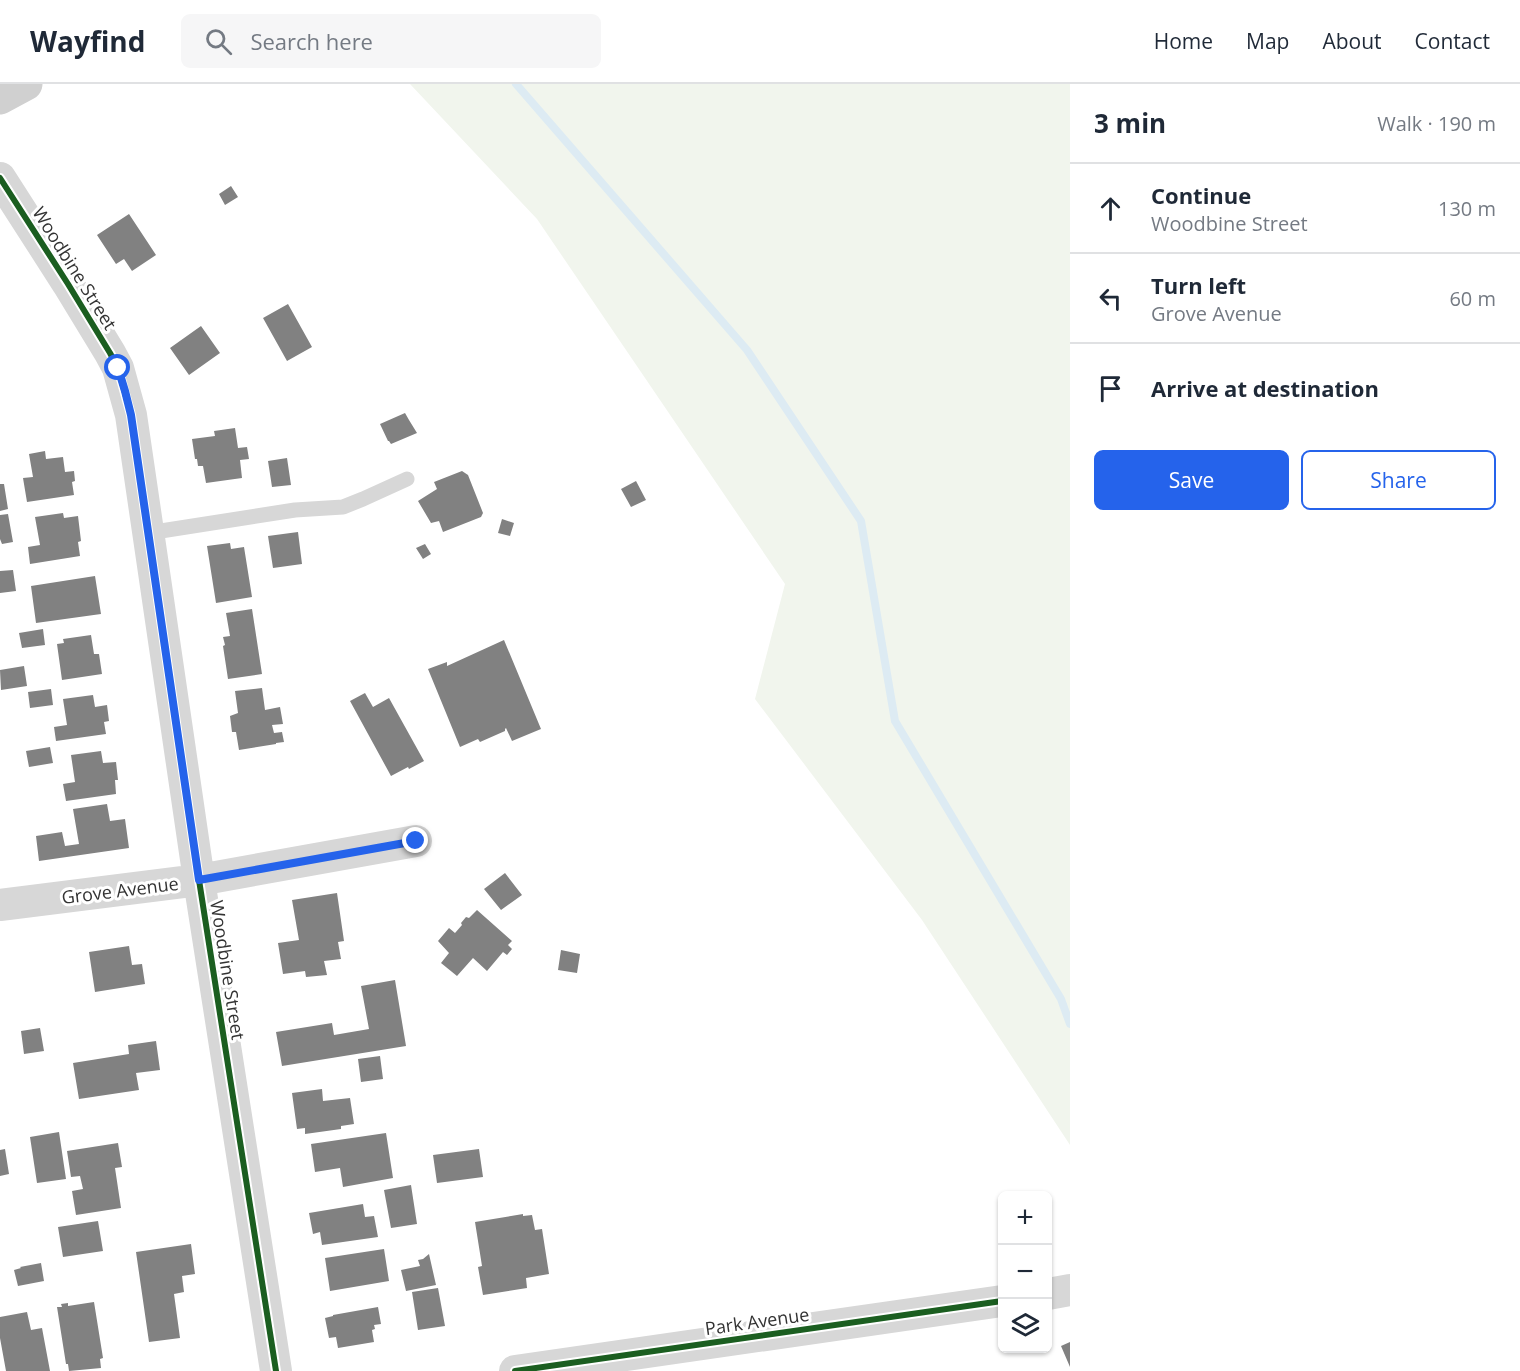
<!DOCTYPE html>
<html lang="en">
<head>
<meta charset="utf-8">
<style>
	body { margin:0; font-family:"Open Sans",sans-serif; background:#f6f6f7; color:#1f2937 }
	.controls { position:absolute; right:18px; bottom:18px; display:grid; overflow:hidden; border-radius:9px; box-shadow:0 2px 4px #0004 }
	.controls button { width:54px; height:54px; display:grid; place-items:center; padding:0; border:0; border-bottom:2px solid #e0e1e3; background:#fff; color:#1f2937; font:30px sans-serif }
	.stop { position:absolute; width:18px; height:18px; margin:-14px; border:4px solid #2563eb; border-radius:50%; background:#fff }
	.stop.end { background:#2563eb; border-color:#fff; box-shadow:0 2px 6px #0008 }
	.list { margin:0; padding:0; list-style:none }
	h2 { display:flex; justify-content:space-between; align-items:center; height:78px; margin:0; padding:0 24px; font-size:26px }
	h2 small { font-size:20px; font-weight:400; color:#747a83 }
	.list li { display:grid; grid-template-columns:39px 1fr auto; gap:18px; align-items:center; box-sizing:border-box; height:90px; padding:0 24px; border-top:2px solid #e0e1e3 }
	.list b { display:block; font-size:22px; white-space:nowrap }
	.list p { margin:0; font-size:20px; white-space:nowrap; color:#747a83 }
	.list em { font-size:20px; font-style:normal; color:#747a83 }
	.actions { display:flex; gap:12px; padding:18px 24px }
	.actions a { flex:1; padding:14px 0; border:2px solid #2563eb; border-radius:9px; text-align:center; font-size:21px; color:#2563eb }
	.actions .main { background:#2563eb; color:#fff }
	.icon { flex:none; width:33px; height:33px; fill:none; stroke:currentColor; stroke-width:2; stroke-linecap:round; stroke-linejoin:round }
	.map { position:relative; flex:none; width:1070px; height:1287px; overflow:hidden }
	header { display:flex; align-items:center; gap:36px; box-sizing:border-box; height:84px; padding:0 30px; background:#fff; border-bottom:2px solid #e0e1e3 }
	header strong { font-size:28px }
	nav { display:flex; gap:33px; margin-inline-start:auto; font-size:21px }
	.search { width:420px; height:54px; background:#f6f6f7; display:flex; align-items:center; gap:15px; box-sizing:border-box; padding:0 21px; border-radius:9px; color:#747a83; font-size:22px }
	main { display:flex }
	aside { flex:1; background:#fff }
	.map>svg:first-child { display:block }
	.green { fill:#f1f5ed }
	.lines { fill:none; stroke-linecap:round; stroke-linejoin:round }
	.stream { stroke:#ddebf3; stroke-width:8 }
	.building { fill:#818181 }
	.lane { stroke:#d7d7d7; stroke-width:15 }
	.street { stroke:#d7d7d7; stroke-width:32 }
	.secondary { stroke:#d0d0d0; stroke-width:33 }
	.cycleway-casing { stroke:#fff; stroke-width:10 }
	.cycleway { stroke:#1b5e20; stroke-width:6 }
	.route { stroke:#2563eb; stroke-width:8 }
	.labels { text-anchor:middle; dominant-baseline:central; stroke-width:6; stroke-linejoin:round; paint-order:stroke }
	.street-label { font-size:18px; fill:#333; stroke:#fff }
</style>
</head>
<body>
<header>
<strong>Wayfind</strong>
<div class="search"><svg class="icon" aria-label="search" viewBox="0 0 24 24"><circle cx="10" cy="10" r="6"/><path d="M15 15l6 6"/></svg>Search here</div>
<nav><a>Home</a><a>Map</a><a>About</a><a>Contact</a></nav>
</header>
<main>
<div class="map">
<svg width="1070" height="1287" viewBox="0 0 1070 1287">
	<rect width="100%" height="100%" fill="#fff"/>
	<path class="green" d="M410 0H1070V1061L922 836 755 615 785 500 537 135Z"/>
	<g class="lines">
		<path class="stream" d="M516 0 747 266 861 437 895 637 1061 915 1070 940"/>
	</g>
	<path class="building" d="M231 102 238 113 225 121 219 110Z
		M129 130 156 171 132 187 124 175 116 180 97 151Z
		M288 220 312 263 287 277 263 234Z
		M201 242 220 269 189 291 170 264Z
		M405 329 409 336 417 349 391 360 389 357H388L380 340Z
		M235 344 238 364 247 363 249 375 240 376 242 394 206 399 203 382H198L197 375H195L192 355 215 352 214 347Z
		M45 367 46 375 63 373 65 388 74 387 75 397 72 398 74 411 27 418 23 394 33 393 29 370Z
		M287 374 291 401 272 403 268 377Z
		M462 387 468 391 483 429 481 433 443 448 439 437 431 439 418 417 437 405 434 398Z
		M636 397 646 416 631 423 621 405Z
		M0 400H4L8 425 0 427Z
		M63 429 64 434 78 432 81 457 78 458 80 472 30 480 28 463 40 461 35 433Z
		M8 430 13 458 2 460 0 455V431Z
		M502 435 514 439 510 452 498 449Z
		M298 448 302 480 273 484 268 452Z
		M230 459 231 465 244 463 252 513 216 519 207 462Z
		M425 460 431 470 423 475 416 464Z
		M13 486 16 507 0 509V487Z
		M95 492 101 530 36 539 31 502Z
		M252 525 262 590 228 595 223 562 225 561 223 553 230 552 226 529Z
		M43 545 45 561 22 564 19 549Z
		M91 551 94 570H99L102 590 62 596 57 560 64 559 63 555Z
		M504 556 541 645 512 657 506 644 505 645V647L480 658 478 655 460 663 428 585 447 578V582Z
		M24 582 27 602 1 606 0 586Z
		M262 604 265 626 280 623 283 640 272 641 274 649 282 648 284 658 276 659V660L239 666 236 648H232L230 632 238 629 235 607Z
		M51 605 53 621 30 624 28 608Z
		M365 609 373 623 389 614 424 677 409 685 408 683 391 692 350 617Z
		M93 611 95 623 107 621 109 637 104 638 106 650 56 657 54 643 67 641 63 615Z
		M50 663 53 679 29 683 26 667Z
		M101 667 103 679 116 678 118 696H115L116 710 66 717 63 700 75 698 71 671Z
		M107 720 110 737 125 735 129 764 39 777 36 752 62 748 65 762 79 760 73 725Z
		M505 789 522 811 501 826 484 805Z
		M337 809 344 857 338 858 341 875 324 877 327 891 306 893 305 887 283 890 278 859 299 856 292 816Z
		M477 826 512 857 508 861 512 865 507 871 503 868 487 887 473 874 457 892 441 879 449 869 438 857 449 844 455 849 462 841 461 839 466 833 469 834Z
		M129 862 132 881 142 880 145 900 95 908 89 868Z
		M561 866 580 870 577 889 558 886Z
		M395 896 406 962 282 982 276 948 332 939 334 951 369 945 361 902Z
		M40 944 44 967 24 970 21 947Z
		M156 957 160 986 136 989 139 1006 79 1015 73 979 129 970 128 961Z
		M380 972 383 995 361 998 358 975Z
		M322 1005 323 1017 350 1014 354 1040 341 1042V1045L305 1050V1044L297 1045 292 1009Z
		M59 1048 66 1095 37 1099 30 1053Z
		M386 1049 393 1094 343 1103 340 1084 315 1088 311 1060Z
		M118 1059 122 1083 115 1084 121 1124 76 1131 72 1107 83 1105 80 1092 71 1093 67 1067Z
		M5 1065 9 1090 0 1092V1066Z
		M479 1065 483 1093 437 1099 433 1071Z
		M411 1101 417 1140 391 1144 384 1106Z
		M363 1120 365 1133 374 1132 378 1153 322 1161 320 1148 313 1150 309 1129Z
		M523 1130V1132L532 1131 535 1146 542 1145 549 1190 526 1194 527 1204 483 1211 478 1183 482 1182 475 1138Z
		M98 1137 103 1167 63 1173 58 1143Z
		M191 1160 195 1190 182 1192 184 1208 174 1210 180 1254 149 1258 136 1168Z
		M384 1165 389 1197 330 1207 325 1174Z
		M429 1170 436 1201 406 1207 401 1186 420 1182 418 1176 423 1175Z
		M41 1179 44 1197 18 1202 14 1186 21 1184 20 1183Z
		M438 1204 445 1242 418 1246 412 1208Z
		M94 1218 103 1274 100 1275 101 1284 69 1287 68 1280H66L57 1223H62L61 1220 68 1219V1222Z
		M378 1223 381 1240 374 1241 375 1245 372 1246 374 1258 338 1264 336 1253 329 1254 325 1234 333 1232V1231Z
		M27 1228 31 1246 42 1244 50 1287H6L0 1254V1233Z
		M1070 1258V1283L1061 1262Z"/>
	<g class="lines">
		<path class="lane" d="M148 449 295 426 343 423 363 415 407 395"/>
		<path class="street" d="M0 94 68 200 110 269 118 284 131 331 199 796 276 1287
			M0 821 199 796 416 757
			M1048 1210 1070 1206
			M515 1287 1002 1217"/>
		<path class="secondary" d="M0 14 26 0"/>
		<defs>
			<path id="cycleway" d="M0 94 68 200 110 269 118 284 131 331 199 796 276 1287
				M515 1287 1002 1217"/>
		</defs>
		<use href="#cycleway" class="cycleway-casing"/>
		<use href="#cycleway" class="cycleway"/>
	</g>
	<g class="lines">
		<path class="route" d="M118 284 125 307 131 331 199 796 416 757"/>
	</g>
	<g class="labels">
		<g class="street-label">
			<text transform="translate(75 184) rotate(58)">Woodbine Street</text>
			<text transform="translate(120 806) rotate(-7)">Grove Avenue</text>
			<text transform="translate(228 886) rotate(81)">Woodbine Street</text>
			<text transform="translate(757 1237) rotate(-8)">Park Avenue</text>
		</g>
	</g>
</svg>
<div class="controls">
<button>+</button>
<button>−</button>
<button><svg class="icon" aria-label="layers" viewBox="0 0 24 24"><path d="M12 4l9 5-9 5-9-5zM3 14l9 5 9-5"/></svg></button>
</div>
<div class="stop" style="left:118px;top:284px"></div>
<div class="stop end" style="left:416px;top:757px"></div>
</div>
<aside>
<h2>3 min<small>Walk · 190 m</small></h2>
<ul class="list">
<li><svg class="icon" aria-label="ahead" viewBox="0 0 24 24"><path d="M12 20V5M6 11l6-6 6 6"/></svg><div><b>Continue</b><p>Woodbine Street</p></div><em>130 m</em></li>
<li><svg class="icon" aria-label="left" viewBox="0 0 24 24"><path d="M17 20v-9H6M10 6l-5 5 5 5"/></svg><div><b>Turn left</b><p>Grove Avenue</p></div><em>60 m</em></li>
<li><svg class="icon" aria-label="arrive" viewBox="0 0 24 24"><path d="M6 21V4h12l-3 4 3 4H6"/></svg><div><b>Arrive at destination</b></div></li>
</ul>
<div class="actions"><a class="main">Save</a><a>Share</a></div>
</aside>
</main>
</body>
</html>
